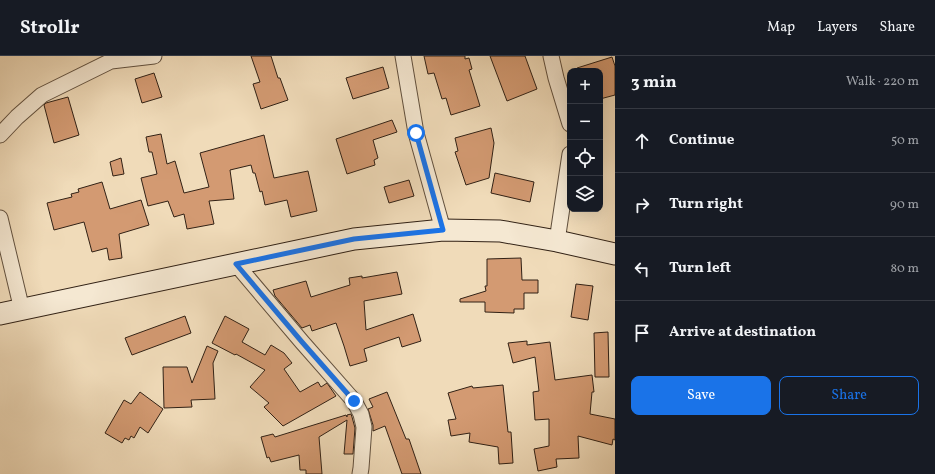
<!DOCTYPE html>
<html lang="en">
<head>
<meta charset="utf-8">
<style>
	body { margin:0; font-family:Vollkorn,serif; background:#242831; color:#f1f3f6 }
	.controls { position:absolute; right:12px; top:12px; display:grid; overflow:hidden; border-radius:8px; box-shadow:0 4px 16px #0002 }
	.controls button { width:36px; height:36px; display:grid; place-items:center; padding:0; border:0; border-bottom:1px solid #363941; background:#171b24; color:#f1f3f6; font:20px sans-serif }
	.stop { position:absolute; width:12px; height:12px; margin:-9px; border:3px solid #1a73e8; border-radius:50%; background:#fff }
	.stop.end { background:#1a73e8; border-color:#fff; box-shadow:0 1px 4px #0008 }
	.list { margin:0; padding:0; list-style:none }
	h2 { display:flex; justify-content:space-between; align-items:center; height:52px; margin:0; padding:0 16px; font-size:17px }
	h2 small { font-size:13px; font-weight:400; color:#9ea1a6 }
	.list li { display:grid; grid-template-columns:26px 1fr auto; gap:12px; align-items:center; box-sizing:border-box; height:64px; padding:0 16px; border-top:1px solid #363941 }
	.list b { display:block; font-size:15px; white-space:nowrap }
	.list em { font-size:13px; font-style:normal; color:#9ea1a6 }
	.actions { display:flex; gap:8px; padding:12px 16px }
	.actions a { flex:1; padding:9px 0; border:1px solid #1a73e8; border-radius:8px; text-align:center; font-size:14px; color:#1a73e8 }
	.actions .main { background:#1a73e8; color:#fff }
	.icon { flex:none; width:22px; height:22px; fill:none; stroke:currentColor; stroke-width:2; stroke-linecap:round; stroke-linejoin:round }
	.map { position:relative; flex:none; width:615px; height:418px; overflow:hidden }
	header { display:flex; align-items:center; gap:24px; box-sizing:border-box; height:56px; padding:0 20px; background:#171b24; border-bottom:1px solid #363941 }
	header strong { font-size:19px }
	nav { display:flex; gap:22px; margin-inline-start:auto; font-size:14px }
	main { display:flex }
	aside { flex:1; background:#171b24 }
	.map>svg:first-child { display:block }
	.building { fill:#d39a72; stroke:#312115 }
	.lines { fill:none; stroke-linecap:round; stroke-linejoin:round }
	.street-casing { stroke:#61503e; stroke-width:17 }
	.secondary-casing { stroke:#312115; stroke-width:23 }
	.street { stroke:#f5e8d2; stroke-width:15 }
	.secondary { stroke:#f5e8d2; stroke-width:21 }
	.route { stroke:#1a73e8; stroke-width:5 }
</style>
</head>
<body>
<header>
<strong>Strollr</strong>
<nav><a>Map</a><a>Layers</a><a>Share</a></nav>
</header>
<main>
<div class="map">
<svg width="615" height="418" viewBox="0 0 615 418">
	<rect width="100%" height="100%" fill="#f0dbb9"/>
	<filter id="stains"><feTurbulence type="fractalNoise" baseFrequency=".005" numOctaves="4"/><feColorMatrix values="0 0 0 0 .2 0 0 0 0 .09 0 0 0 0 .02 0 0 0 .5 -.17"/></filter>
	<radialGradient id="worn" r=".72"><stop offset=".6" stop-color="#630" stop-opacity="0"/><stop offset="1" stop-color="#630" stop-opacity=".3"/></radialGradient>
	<path class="building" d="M251 0H271L278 22H280L288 44 261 53 253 28 260 26Z
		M424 0H465V3L469 2 472 13 469 14 480 50 451 59 446 42 442 43 434 17 428 18Z
		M490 0H525L537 33 507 45Z
		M612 1 615 10V39L600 43V15H578L577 12Z
		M383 11 389 32 353 43 346 22Z
		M154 17 162 41 142 47 135 23Z
		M68 41 79 79 54 87 44 49 46 47Z
		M392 64 397 76 373 84 378 102 374 104 375 109 347 118 336 83Z
		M491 72 494 87 489 122 466 129 455 96 458 95 455 82Z
		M161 78 167 108 175 105 184 137 209 131 200 97 264 79 274 122 308 115 317 155 291 161 287 144 265 149 262 135 260 136 255 117H253L251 109 230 114 234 143 209 145 214 168 187 173 184 158 174 161 168 145 148 150 141 122 157 118 152 96H149L146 81Z
		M121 102 124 118 113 120 110 106Z
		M495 117 534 126 530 146 491 137Z
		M409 124 414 140 389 147 384 131Z
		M102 126 110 153 141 144 149 169 119 178 122 202 109 204 107 192 92 196 84 166 54 174 47 147 72 141 71 138 79 136 78 133Z
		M521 202 522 224H538V237H524V253H514V257L485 256V246H460V243L486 235 485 230H487V203Z
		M397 216 402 238 364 245 366 274 413 258 421 285 402 291 399 281 364 293 367 305 350 310 344 290 336 267 312 275 310 269 302 272 275 240 273 234 306 225 311 241 350 229 349 222 362 220V222Z
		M576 228 593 230 588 264 571 261Z
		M185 260 191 277 132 299 125 282Z
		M225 260 249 273 242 286 265 299 271 289 284 297 292 307 284 313 300 336 318 326 321 331 327 327 336 340 283 370 264 351 269 347 250 331 265 314 236 298 235 299 212 287Z
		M608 276 609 321H595L594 277Z
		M527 285V289L550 286 555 324 592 319 594 336H592L590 358 615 363V384L613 383 612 389 578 380 579 402 556 403 557 411 538 415 534 393 549 390V363L535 364 533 336 539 335 535 301 513 307 508 287Z
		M207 290 218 295 213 307 215 343 191 344 192 351 164 352 163 311H187L192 327Z
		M503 329 508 376H511L513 407 499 408 498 391 469 386 470 377 451 380 448 364 456 363 448 337 472 330 473 332Z
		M140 336 163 353 148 377 140 371 134 382 131 380 129 384 125 382 122 387 105 377 124 344 131 348Z
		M387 336 406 383H409L421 418H402L385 370 373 375V369L368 353 373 351 369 343Z
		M351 358 352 361 355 372 353 398H344L347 364 319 381 322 418H306V414H300L299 399 271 406 269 401 267 402 261 381 273 378 275 381 346 359 347 361V359Z"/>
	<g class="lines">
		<defs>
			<path id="street" d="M403 0 416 77 443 174
				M551 0 556 22 570 68
				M0 79 17 61 42 39 111 5 154 0
				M0 162 22 254
				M557 185 570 98
				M236 208 302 286 354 345 361 358 364 371 361 412 360 418"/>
			<path id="secondary" d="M0 258 354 183 443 174 500 175 557 185 615 198"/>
		</defs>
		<use href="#street" class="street-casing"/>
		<use href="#secondary" class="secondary-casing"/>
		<use href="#street" class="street"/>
		<use href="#secondary" class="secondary"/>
	</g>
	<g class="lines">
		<path class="route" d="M354 345 302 286 236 208 354 183 443 174 416 77"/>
	</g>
	<rect width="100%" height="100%" filter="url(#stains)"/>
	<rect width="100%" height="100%" fill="url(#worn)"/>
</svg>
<div class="controls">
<button>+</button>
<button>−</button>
<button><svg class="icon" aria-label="locate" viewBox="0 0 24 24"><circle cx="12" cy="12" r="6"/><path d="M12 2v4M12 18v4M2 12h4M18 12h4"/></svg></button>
<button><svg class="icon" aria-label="layers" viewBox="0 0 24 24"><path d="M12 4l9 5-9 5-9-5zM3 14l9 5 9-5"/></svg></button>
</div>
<div class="stop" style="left:416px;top:77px"></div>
<div class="stop end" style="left:354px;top:345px"></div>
</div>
<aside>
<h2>3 min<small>Walk · 220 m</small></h2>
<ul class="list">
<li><svg class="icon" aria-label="ahead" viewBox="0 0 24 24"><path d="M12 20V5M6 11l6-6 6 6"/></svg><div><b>Continue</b></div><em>50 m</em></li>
<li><svg class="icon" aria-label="right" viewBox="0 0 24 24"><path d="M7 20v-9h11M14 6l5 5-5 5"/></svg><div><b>Turn right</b></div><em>90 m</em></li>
<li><svg class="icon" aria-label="left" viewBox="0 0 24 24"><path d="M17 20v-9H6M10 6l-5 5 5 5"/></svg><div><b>Turn left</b></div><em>80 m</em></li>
<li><svg class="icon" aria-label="arrive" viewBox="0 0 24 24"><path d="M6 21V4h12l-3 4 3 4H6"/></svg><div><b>Arrive at destination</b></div></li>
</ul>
<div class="actions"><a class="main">Save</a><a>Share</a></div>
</aside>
</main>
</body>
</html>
